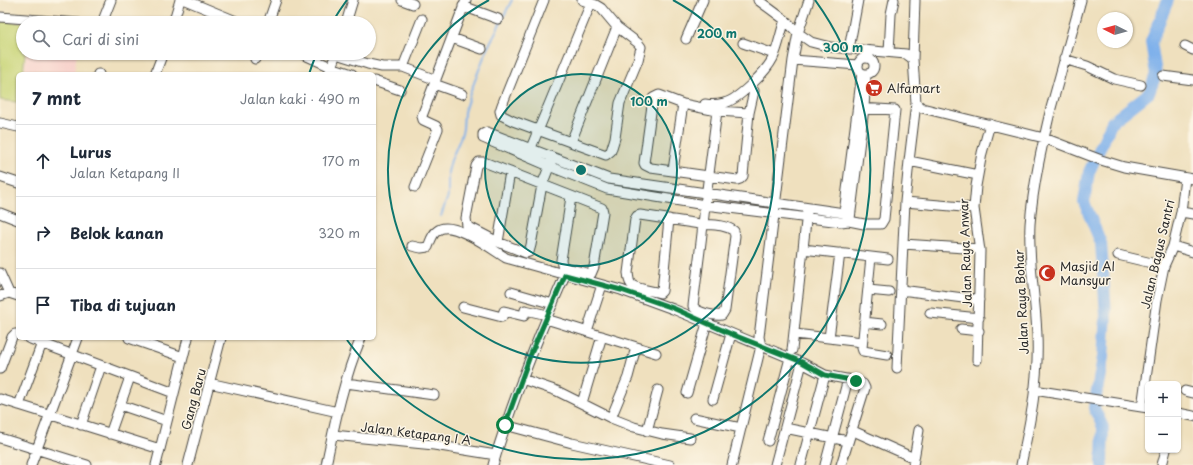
<!DOCTYPE html>
<html lang="id">
<head>
<meta charset="utf-8">
<style>
	body { margin:0; font-family:"Playpen Sans",sans-serif; background:#f2f2f3; color:#1f2937 }
	.controls { position:absolute; right:12px; bottom:12px; display:grid; overflow:hidden; border-radius:6px; box-shadow:0 1px 3px #0004 }
	.controls button { width:36px; height:36px; display:grid; place-items:center; padding:0; border:0; border-bottom:1px solid #e0e1e3; background:#fff; color:#1f2937; font:20px sans-serif }
	.compass { position:absolute; left:1097px; top:12px; width:36px; height:36px; border-radius:50%; background:#fff; box-shadow:0 1px 3px #0004; rotate:275deg }
	.stop { position:absolute; width:12px; height:12px; margin:-9px; border:3px solid #0b8043; border-radius:50%; background:#fff }
	.stop.end { background:#0b8043; border-color:#fff; box-shadow:0 1px 4px #0008 }
	.list { margin:0; padding:0; list-style:none }
	h2 { display:flex; justify-content:space-between; align-items:center; height:52px; margin:0; padding:0 16px; font-size:17px }
	h2 small { font-size:13px; font-weight:400; color:#747a83 }
	.list li { display:grid; grid-template-columns:26px 1fr auto; gap:12px; align-items:center; box-sizing:border-box; height:72px; padding:0 16px; border-top:1px solid #e0e1e3 }
	.list b { display:block; font-size:15px; white-space:nowrap }
	.list p { margin:0; font-size:13px; white-space:nowrap; color:#747a83 }
	.list em { font-size:13px; font-style:normal; color:#747a83 }
	.icon { flex:none; width:22px; height:22px; fill:none; stroke:currentColor; stroke-width:2; stroke-linecap:round; stroke-linejoin:round }
	.map { position:relative; flex:none; width:1193px; height:465px; overflow:hidden }
	.search { position:absolute; background:#fff; box-shadow:0 1px 3px #0004; left:16px; top:16px; width:360px; height:44px; display:flex; align-items:center; gap:10px; box-sizing:border-box; padding:0 14px; border-radius:22px; color:#747a83; font-size:15px }
	.panel { position:absolute; background:#fff; box-shadow:0 1px 3px #0004; left:16px; top:72px; width:360px; height:268px; border-radius:6px }
	.map>svg:first-child { display:block }
	.built { fill:#f7d0ca }
	.green { fill:#c7d475; stroke:#798050 }
	.lines { fill:none; stroke-linecap:round; stroke-linejoin:round }
	.stream { stroke:#7fb1eb; stroke-width:2 }
	.river { stroke:#7fb1eb; stroke-width:12 }
	.minor-casing { stroke:#484641; stroke-width:11 }
	.minor { stroke:#fff; stroke-width:9 }
	.route { stroke:#0b8043; stroke-width:5 }
	.ring { fill:none; stroke:#0f766e; stroke-width:2 }
	.labels { text-anchor:middle; dominant-baseline:central; stroke-width:3; stroke-linejoin:round; paint-order:stroke }
	.poi-label { font-size:12px; fill:#2b2b2b; stroke:#fcf5e5; text-anchor:start }
	.street-label { font-size:12px; fill:#2b2b2b; stroke:#fcf5e5 }
	.centre { fill:#0f766e; stroke:#fcf5e5; stroke-width:2 }
	.ring-label { font-size:12px; text-anchor:middle; font-weight:bold; fill:#0f766e; stroke:#fcf5e5; stroke-width:3; stroke-linejoin:round; paint-order:stroke }
</style>
</head>
<body>
<div class="map">
<svg width="1193" height="465" viewBox="0 0 1193 465">
	<rect width="100%" height="100%" fill="#fcf5e5"/>
	<filter id="ink" filterUnits="userSpaceOnUse"><feTurbulence type="fractalNoise" baseFrequency=".025" numOctaves="2"/><feDisplacementMap in="SourceGraphic" scale="8" xChannelSelector="R" yChannelSelector="G"/><feConvolveMatrix kernelMatrix="1 2 1 2 8 2 1 2 1" color-interpolation-filters="sRGB"/></filter>
	<filter id="wash" filterUnits="userSpaceOnUse"><feTurbulence type="fractalNoise" baseFrequency=".012" numOctaves="4" result="noise"/><feDisplacementMap in="SourceGraphic" scale="16" xChannelSelector="R" yChannelSelector="G"/><feGaussianBlur stdDeviation="0.9" result="paint"/><feColorMatrix in="noise" values="0 0 0 0 0 0 0 0 0 0 0 0 0 0 0 0 0 1.4 0 .05"/><feComposite in="paint" operator="in"/></filter>
	<g filter="url(#wash)">
		<rect width="100%" height="100%" fill="#efe0be"/>
		<path class="built" d="M26 53H77L74 74 25 70Z"/>
		<path class="green" d="M0 21 23 23V53H25L23 73 18 74 17 102 0 100Z"/>
		<g class="lines">
			<path class="stream" d="M441 216 448 196V172L451 160 460 139 463 129 464 112 469 96 487 49 512 0"/>
			<path class="river" d="M1102 465 1103 427 1094 408 1103 357 1106 315 1101 243 1084 202 1089 172 1112 122 1149 93 1156 74 1151 42 1168 0"/>
		</g>
	</g>
	<g filter="url(#ink)">
		<g class="lines">
			<defs>
				<path id="minor" d="M185 0 236 21
					M402 0 413 4
					M544 0 502 105 500 111 501 115 513 121 606 155 611 151 615 138 620 103 638 60 641 47 638 43 617 27 601 8 596 5 582 0
					M758 0 785 20 798 33 811 42 830 47 906 54 913 59 916 103 909 161 905 202 897 368
					M463 6 498 19
					M0 17 79 23
					M102 23 111 0
					M173 23 180 0
					M268 23 276 0
					M346 23 353 0
					M452 38 482 49
					M686 39 703 0
					M743 43 774 54
					M1185 46 1193 50
					M849 49 858 0
					M889 52 891 14 894 0
					M300 53 331 67 352 74
					M336 54 368 64 382 67H403L436 80
					M858 66a8 8 0 1 1 16 0a8 8 0 1 1-16 0Z
					M255 59 257 53
					M913 59 915 0
					M1064 59 1087 66 1114 79 1141 85
					M793 60 858 65
					M403 67 422 19
					M862 73 844 213 609 179 487 132 483 134V138L549 166 607 189 705 205 841 222 849 221 850 219 864 108 866 74
					M98 74H99
					M155 74 163 53
					M329 74 336 53
					M1163 76 1193 80
					M374 81 400 90
					M434 84 462 94
					M916 103 922 108 1044 138 1101 160 1124 167 1193 179
					M705 104C711 105 717 105 724 103 738 100 766 72 773 58 778 48 781 31 785 20
					M749 113 717 111 683 104 659 95 653 98 644 163 645 165 651 168 737 180 740 179 743 176 749 113 754 91
					M0 123 18 127
					M571 142 617 27
					M528 155 591 3
					M909 161 978 175
					M551 162 542 185 531 245 529 252 526 253 498 242 467 226 466 218 476 166 479 162H484L602 208 603 212 594 267 591 274 567 268 562 265 561 260 571 197
					M673 170 683 104
					M0 177 18 183
					M415 187 438 129 436 126 423 120 422 116 466 0
					M905 202 974 208
					M1181 212 1193 214
					M0 213 18 220
					M669 219 662 291 660 293C653 291 637 289 632 285 628 282 629 277 628 273L635 219 637 216 640 215C660 218 680 221 700 224 711 225 725 224 734 231L735 236 725 310 722 315C714 316 697 313 693 306 697 272 702 239 705 205L717 111
					M849 221 864 224H881L884 219 895 110 859 108
					M498 242 510 172
					M903 244 980 249
					M412 246 421 248 428 247C430 242 432 234 437 231 451 218 493 250 506 258L621 290 673 309 802 363 825 375 856 381 863 384 865 388 841 465
					M1173 246 1193 252
					M803 249 888 259
					M1118 255 1164 266
					M871 257 862 348 863 351 887 355
					M0 273 9 293
					M868 290 889 292
					M901 290 979 300
					M511 292 553 304
					M0 296 9 293 18 296
					M463 307 502 317 504 311 524 316 525 310 548 315
					M930 313 979 318
					M546 319 656 353
					M864 322 882 324
					M961 329 979 331
					M587 331 602 285
					M795 334 862 342
					M28 338 174 393
					M129 338 183 357
					M829 338 840 253
					M792 350 807 212
					M977 360 980 251 974 208 976 186 982 153 990 124
					M0 369 12 337 15 334H18
					M522 379 557 391 611 418 634 427 662 434 690 438
					M209 383 338 412
					M346 383 434 395
					M1034 390 1148 408
					M1185 391 1193 393
					M687 393 707 323
					M0 399 160 449
					M713 399 731 334
					M582 403 602 336
					M19 405 42 343
					M120 405 167 421
					M1142 407 1157 300 1164 266 1173 246 1181 212 1185 178
					M1178 413 1193 416
					M611 418 628 377 636 347
					M694 418 741 428
					M81 425 101 366
					M505 425 572 443 670 465
					M785 428 848 441
					M851 430 914 458
					M647 431 658 390
					M110 434 130 377
					M333 435 434 445 496 455
					M0 438 87 465
					M768 441 790 358
					M31 465 78 338
					M156 465 188 338
					M188 465 221 338
					M326 465C335 422 344 378 361 338
					M493 465C512 400 538 337 565 275
					M732 465 761 346 759 337 793 60 798 33 809 0
					M775 465 802 363
					M801 465 825 375
					M825 465 848 379
					M913 465 919 430
					M1021 465C1030 423 1039 380 1037 336 1036 299 1028 262 1030 224 1033 185 1042 146 1051 108 1061 72 1071 36 1081 0
					M1162 465 1166 450"/>
			</defs>
			<use href="#minor" class="minor-casing"/>
			<use href="#minor" class="minor"/>
		</g>
	</g>
	<g class="lines" filter="url(#ink)">
		<path class="route" d="M505 425 530 356 565 275 621 290 673 308 731 334 802 362 825 375 856 381"/>
	</g>
	<circle cx="581" cy="170" r="96" fill="#0f766e" fill-opacity=".12"/>
	<g class="ring">
		<circle cx="581" cy="170" r="96"/>
		<path d="M673 0A193 193 0 1 1 489 0"/>
		<path d="M309 74A289 289 0 0 1 316 55M333 21A289 289 0 0 1 347 0M815 0A289 289 0 1 1 347 340"/>
	</g>
	<defs>
		<symbol id="supermarket-disc" viewBox="-11 -11 22 22"><circle r="9.5" fill="#c8321e" stroke="#fcf5e5"/><path d="M-6-5.5h2.5l.6 2H6L4.5 2H-2.5L-4.4-4H-6ZM-1.5 3.2a1.3 1.3 0 1 0 .1 0ZM3 3.2a1.3 1.3 0 1 0 .1 0Z" fill="#fff"/></symbol>
		<symbol id="mosque-disc" viewBox="-11 -11 22 22"><circle r="9.5" fill="#c8321e" stroke="#fcf5e5"/><path d="M3.5-4.9A6 6 0 1 0 3.5 4.9A5 5 0 1 1 3.5-4.9Z" fill="#fff"/></symbol>
	</defs>
	<g fill-rule="evenodd">
		<use href="#supermarket-disc" x="864" y="78" width="20" height="20"/>
		<use href="#mosque-disc" x="1037" y="263" width="20" height="20"/>
	</g>
	<g class="labels">
		<g class="poi-label">
			<text x="887" y="88">Alfamart</text>
			<text x="1060" y="266">Masjid Al<tspan x="1060" dy="14">Mansyur</tspan></text>
		</g>
		<g class="street-label">
			<text transform="translate(965 253) rotate(-92)">Jalan Raya Anwar</text>
			<text transform="translate(1157 254) rotate(-77)">Jalan Bagus Santri</text>
			<text transform="translate(1021 302) rotate(-93)">Jalan Raya Bohar</text>
			<text transform="translate(193 399) rotate(-75)">Gang Baru</text>
			<text transform="translate(416 433) rotate(7)">Jalan Ketapang I A</text>
		</g>
	</g>
	<circle cx="581" cy="170" r="6" class="centre"/>
	<g class="ring-label">
		<text x="717" y="38">200 m</text>
		<text x="843" y="52">300 m</text>
		<text x="649" y="106">100 m</text>
	</g>
</svg>
<div class="controls">
<button>+</button>
<button>−</button>
</div>
<svg class="compass" viewBox="-18 -18 36 36"><path d="M0-13l5 13h-10z" fill="#e53935"/><path d="M0 13l5-13h-10z" fill="#747a83"/></svg>
<div class="stop" style="left:505px;top:425px"></div>
<div class="stop end" style="left:856px;top:381px"></div>
<div class="search"><svg class="icon" aria-label="search" viewBox="0 0 24 24"><circle cx="10" cy="10" r="6"/><path d="M15 15l6 6"/></svg>Cari di sini</div>
<section class="panel">
<h2>7 mnt<small>Jalan kaki · 490 m</small></h2>
<ul class="list">
<li><svg class="icon" aria-label="ahead" viewBox="0 0 24 24"><path d="M12 20V5M6 11l6-6 6 6"/></svg><div><b>Lurus</b><p>Jalan Ketapang II</p></div><em>170 m</em></li>
<li><svg class="icon" aria-label="right" viewBox="0 0 24 24"><path d="M7 20v-9h11M14 6l5 5-5 5"/></svg><div><b>Belok kanan</b></div><em>320 m</em></li>
<li><svg class="icon" aria-label="arrive" viewBox="0 0 24 24"><path d="M6 21V4h12l-3 4 3 4H6"/></svg><div><b>Tiba di tujuan</b></div></li>
</ul>
</section>
</div>
</body>
</html>
